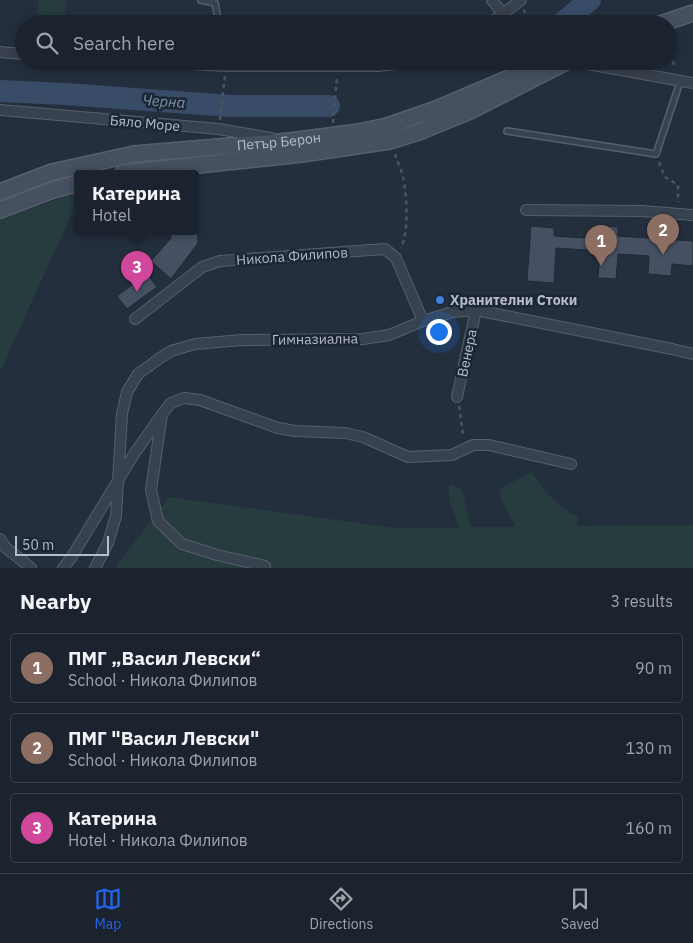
<!DOCTYPE html>
<html lang="en">
<head>
<meta charset="utf-8">
<style>
	body { margin:0; font-family:"IBM Plex Sans",sans-serif; background:#242b36; color:#f1f3f6 }
	.scale { position:absolute; left:15px; bottom:12px; width:94px; box-sizing:border-box; padding-left:5px; border:2px solid #b4bcc9; border-top:0; font-size:14px; line-height:18px; white-space:nowrap; color:#b4bcc9; -webkit-text-stroke:4px #1d2633; paint-order:stroke }
	.you { position:absolute; left:438px; top:331px; width:18px; height:18px; margin:-12px; border:4px solid #fff; border-radius:50%; background:#1a73e8; box-shadow:0 0 0 8px #1a73e833 }
	.badge { display:grid; place-items:center; width:32px; height:32px; border-radius:50%; background:#2563eb; color:#fff; font-size:16px; font-weight:700 }
	.pin { position:absolute; translate:-50% -41px; filter:drop-shadow(0 1px 2px #0008) }
	.pin::after { content:''; position:absolute; top:26px; width:18px; height:15px; background:inherit; clip-path:polygon(0 0,100% 0,50% 100%) }
	.popup { position:absolute; left:74px; top:170px; width:125px; height:65px; box-sizing:border-box; display:grid; place-content:center; border-radius:5px; background:#1b232e; filter:drop-shadow(0 1px 4px #0005); font-size:16px; white-space:nowrap; color:#a0a4aa }
	.popup b { font-size:19px; color:#f1f3f6 }
	.popup::after { content:''; position:absolute; left:50%; top:100%; margin-left:-10px; border:10px solid transparent; border-top-color:#1b232e }
	.list { margin:0; padding:0; list-style:none }
	h2 { display:flex; justify-content:space-between; align-items:center; height:65px; margin:0; padding:0 20px; font-size:21px }
	h2 small { font-size:16px; font-weight:400; color:#a0a4aa }
	.list li { display:grid; grid-template-columns:32px 1fr auto; gap:15px; align-items:center; box-sizing:border-box; height:70px; margin:0 10px 10px; padding:0 10px; border:1px solid #39404a; border-radius:5px }
	.list b { display:block; font-size:19px; white-space:nowrap }
	.list p { margin:0; font-size:16px; white-space:nowrap; color:#a0a4aa }
	.list em { font-size:16px; font-style:normal; color:#a0a4aa }
	.icon { flex:none; width:28px; height:28px; fill:none; stroke:currentColor; stroke-width:2; stroke-linecap:round; stroke-linejoin:round }
	.map { position:relative; flex:none; width:693px; height:568px; overflow:hidden }
	.search { position:absolute; background:#1b232e; box-shadow:0 2px 12px #0003; left:15px; right:15px; top:15px; height:55px; display:flex; align-items:center; gap:12px; box-sizing:border-box; padding:0 18px; border-radius:28px; color:#a0a4aa; font-size:19px }
	.sheet { height:305px; background:#1b232e }
	nav { display:flex; justify-content:space-around; align-items:center; box-sizing:border-box; height:70px; border-top:1px solid #39404a; background:#1b232e; font-size:14px; color:#a0a4aa }
	nav a { display:grid; justify-items:center; gap:2px }
	nav .on { color:#2563eb }
	.map>svg:first-child { display:block }
	.green { fill:#263c3f }
	.lines { fill:none; stroke-linecap:round; stroke-linejoin:round }
	.river { stroke:#394c67; stroke-width:22 }
	.building { fill:#455162; stroke:#1f2835 }
	.lane-casing { stroke:#565f6c; stroke-width:8 }
	.street-casing { stroke:#565f6c; stroke-width:12 }
	.secondary-casing { stroke:#565f6c; stroke-width:18 }
	.path { stroke:#44595c; stroke-width:2.5; stroke-dasharray:4 4; stroke-linecap:butt }
	.lane { stroke:#38414e; stroke-width:5 }
	.street { stroke:#38414e; stroke-width:10 }
	.secondary { stroke:#465061; stroke-width:15 }
	.shop-dot { fill:#3f7fe0; stroke:#1d2633; stroke-width:2 }
	.labels { text-anchor:middle; dominant-baseline:central; stroke-width:5; stroke-linejoin:round; paint-order:stroke }
	.street-label { font-size:14px; fill:#b4bcc9; stroke:#1d2633 }
	.poi-label { font-size:14px; font-weight:bold; fill:#b4bcc9; stroke:#1d2633; text-anchor:start }
	.water-label { font-size:15px; font-style:italic; fill:#7c92b1; stroke:#1d2633 }
</style>
</head>
<body>
<div class="map">
<svg width="693" height="568" viewBox="0 0 693 568">
	<rect width="100%" height="100%" fill="#242f3e"/>
	<path class="green" d="M39 0H67L64 24 35 22Z
		M78 192V199L0 372V219Z
		M531 472C545 490 557 507 578 517L577 526 693 525V568H115L169 497 395 528H460L449 500V484L462 489 471 527H516L502 501 499 489Z"/>
	<g class="lines">
		<path class="river" d="M561 24 590 0
			M0 91 65 94 230 106H329"/>
	</g>
	<path class="building" d="M196 193 198 243 171 279 151 261 171 238V231H196Z
		M531 226 554 228V236L602 239 603 226 618 227V236L693 241V266L672 264 671 276 648 274 649 256 618 254 616 279 598 278 600 251 556 248 554 283 527 281Z
		M147 274 157 287 127 309 117 296Z"/>
	<g class="lines">
		<defs>
			<path id="lane" d="M201 0 215 3 219 24
				M507 131 656 154 680 82"/>
			<path id="street" d="M492 0 503 14
				M489 24 521 0
				M0 52 24 54
				M143 61 225 66H378L423 61
				M571 61 693 83
				M0 110 219 129 271 138
				M526 210 641 211 693 215
				M135 319 202 267 220 261 385 249 396 258 423 321
				M457 397 476 310
				M0 539 5 547 31 568
				M265 566 217 555 182 544 158 521 151 490 162 414 171 403 184 398 200 400 278 428 295 431 345 433 363 437 408 457 452 455 473 445H489L571 464
				M63 568 71 558 134 454 161 416
				M95 568 108 543 116 516 122 414 127 392 138 374 160 358 171 351 195 344 242 340 363 339 389 335 423 321 452 312 476 310 672 349 693 354"/>
			<g id="secondary">
				<path d="M660 24 693 13"/>
				<path d="M123 173 302 154 390 141 419 132 470 111 568 61"/>
				<path id="s1" d="M0 192 52 172 134 154 290 141 359 132 387 126 436 109 549 61"/>
				<path d="M0 210 50 191 78 183"/>
			</g>
		</defs>
		<use href="#lane" class="lane-casing"/>
		<use href="#street" class="street-casing"/>
		<use href="#secondary" class="secondary-casing"/>
		<path class="path" d="M523 10 535 24
			M669 54 676 68
			M220 120 225 75
			M333 123 337 76
			M395 154C397 161 401 169 403 177 407 194 409 233 401 248
			M659 162 665 177 678 185V202
			M459 406 463 434 466 436"/>
		<use href="#lane" class="lane"/>
		<use href="#street" class="street"/>
		<use href="#secondary" class="secondary"/>
	</g>
	<circle class="shop-dot" cx="440" cy="300" r="5"/>
	<g class="labels">
		<g class="street-label">
			<text transform="translate(145 123) rotate(5)">Бяло Море</text>
			<text stroke="none"><textPath href="#s1" startOffset="285">Петър Берон</textPath></text>
			<text transform="translate(292 256) rotate(-4)">Никола Филипов</text>
			<text transform="translate(315 339) rotate(-1)">Гимназиална</text>
			<text transform="translate(467 353) rotate(-78)">Венера</text>
		</g>
		<g class="poi-label">
			<text x="450" y="300">Хранителни Стоки</text>
		</g>
		<g class="water-label">
			<text transform="translate(164 101) rotate(4)">Черна</text>
		</g>
	</g>
</svg>
<div class="scale">50 m</div>
<div class="you"></div>
<div class="pin badge" style="left:601px;top:266px;background:#8d6e63">1</div>
<div class="pin badge" style="left:663px;top:255px;background:#8d6e63">2</div>
<div class="pin badge" style="left:137px;top:292px;background:#d1479c">3</div>
<div class="popup"><b>Катерина</b>Hotel</div>
<div class="search"><svg class="icon" aria-label="search" viewBox="0 0 24 24"><circle cx="10" cy="10" r="6"/><path d="M15 15l6 6"/></svg>Search here</div>
</div>
<section class="sheet">
<h2>Nearby<small>3 results</small></h2>
<ul class="list">
<li><span class="badge" style="background:#8d6e63">1</span><div><b>ПМГ „Васил Левски“</b><p>School · Никола Филипов</p></div><em>90 m</em></li>
<li><span class="badge" style="background:#8d6e63">2</span><div><b>ПМГ &quot;Васил Левски&quot;</b><p>School · Никола Филипов</p></div><em>130 m</em></li>
<li><span class="badge" style="background:#d1479c">3</span><div><b>Катерина</b><p>Hotel · Никола Филипов</p></div><em>160 m</em></li>
</ul>
</section>
<nav>
<a class="on"><svg class="icon" aria-label="map" viewBox="0 0 24 24"><path d="M3 6l6-2 6 2 6-2v14l-6 2-6-2-6 2zM9 4v14M15 6v14"/></svg>Map</a>
<a><svg class="icon" aria-label="directions" viewBox="0 0 24 24"><path d="M12 3l9 9-9 9-9-9zM9 14v-3h6M13 9l2 2-2 2"/></svg>Directions</a>
<a><svg class="icon" aria-label="saved" viewBox="0 0 24 24"><path d="M7 4h10v16l-5-4-5 4z"/></svg>Saved</a>
</nav>
</body>
</html>
